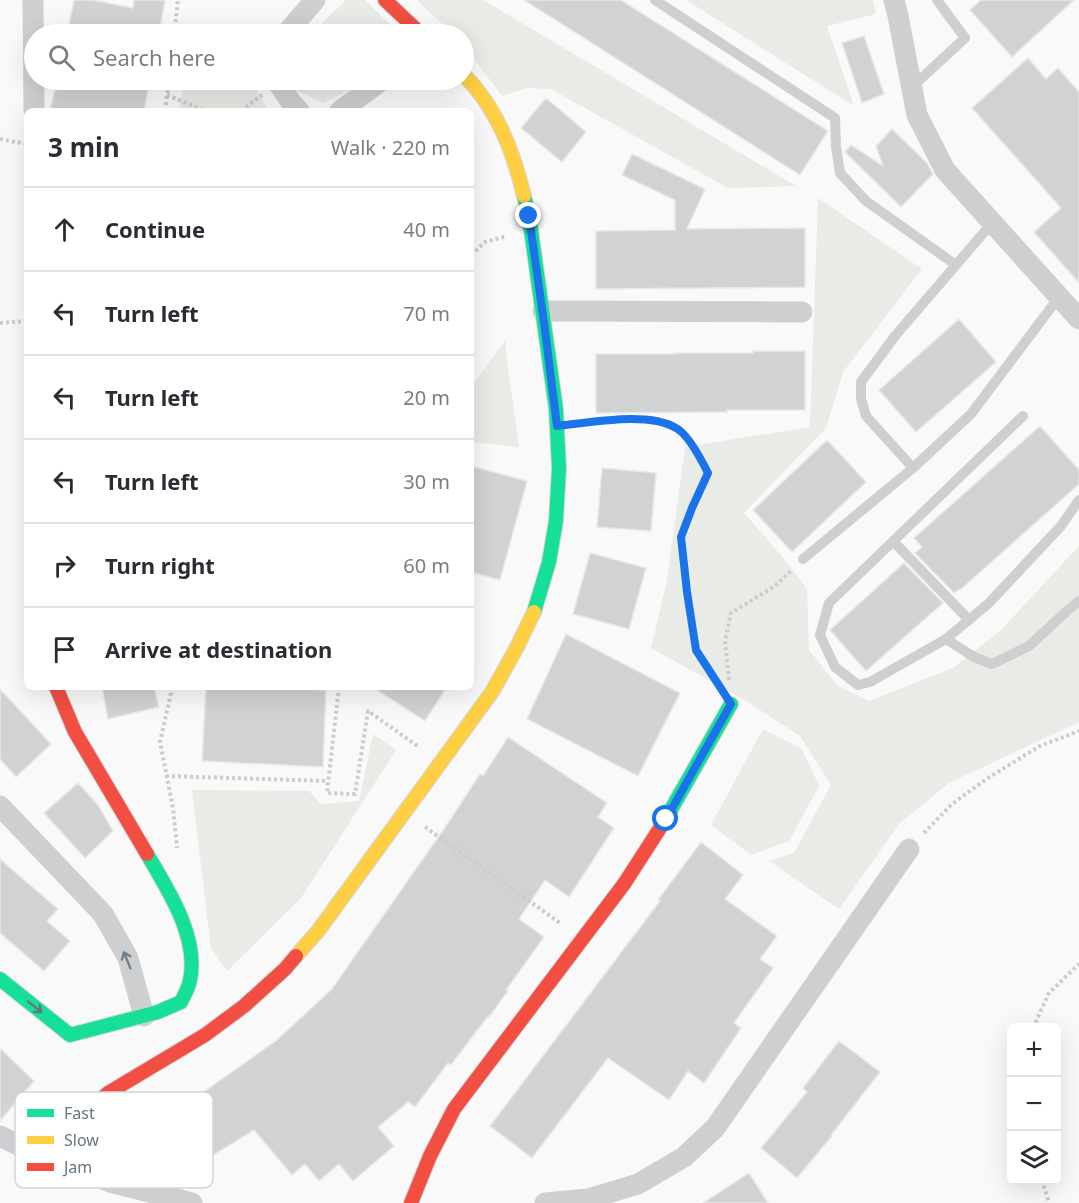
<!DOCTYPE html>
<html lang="en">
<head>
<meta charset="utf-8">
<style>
	body { margin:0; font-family:"Noto Sans",sans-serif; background:#f2f2f3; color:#2b2b33 }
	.controls { position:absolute; right:18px; bottom:18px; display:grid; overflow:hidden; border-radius:9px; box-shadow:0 6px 24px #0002 }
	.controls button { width:54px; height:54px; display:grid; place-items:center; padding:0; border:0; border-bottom:2px solid #e1e1e2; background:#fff; color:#2b2b33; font:30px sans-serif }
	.stop { position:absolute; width:18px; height:18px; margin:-14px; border:4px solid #1a73e8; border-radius:50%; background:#fff }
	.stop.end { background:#1a73e8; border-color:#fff; box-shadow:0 2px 6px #0008 }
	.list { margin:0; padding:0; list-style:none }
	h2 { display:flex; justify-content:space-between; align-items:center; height:78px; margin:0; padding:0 24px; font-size:26px }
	h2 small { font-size:20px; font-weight:400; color:#7c7c81 }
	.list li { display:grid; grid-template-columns:39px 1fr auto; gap:18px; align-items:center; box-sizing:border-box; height:84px; padding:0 24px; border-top:2px solid #e1e1e2 }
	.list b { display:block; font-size:22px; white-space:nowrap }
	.list em { font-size:20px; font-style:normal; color:#7c7c81 }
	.icon { flex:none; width:33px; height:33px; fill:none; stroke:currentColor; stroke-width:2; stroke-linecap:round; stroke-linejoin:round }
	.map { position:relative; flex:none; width:1079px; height:1203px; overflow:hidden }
	.search { position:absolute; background:#fff; box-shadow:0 6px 24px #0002; left:24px; top:24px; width:450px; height:66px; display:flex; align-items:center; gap:15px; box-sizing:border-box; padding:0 21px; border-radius:33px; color:#7c7c81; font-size:22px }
	.panel { position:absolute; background:#fff; box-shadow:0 6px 24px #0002; left:24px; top:108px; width:450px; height:582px; border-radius:9px }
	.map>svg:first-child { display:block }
	.green { fill:#e8ebe6 }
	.building { fill:#d0d2d3; stroke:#e8e8e8; stroke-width:1.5 }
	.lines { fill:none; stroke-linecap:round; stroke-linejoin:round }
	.fast-casing { stroke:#d5d6d7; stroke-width:16 }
	.slow-casing { stroke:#d5d6d7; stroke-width:16 }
	.jam-casing { stroke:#d5d6d7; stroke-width:16 }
	.path { stroke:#cbcccd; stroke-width:4; stroke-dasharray:3 3; stroke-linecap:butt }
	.lane { stroke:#cecfd0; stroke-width:10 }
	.street { stroke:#cecfd0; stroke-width:21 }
	.fast { stroke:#16e098; stroke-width:14 }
	.slow { stroke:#ffcf43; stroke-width:14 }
	.jam { stroke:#f24e42; stroke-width:14 }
	.oneway { stroke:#707f8b }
	.oneway2 { stroke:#657683 }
	.route { stroke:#1a73e8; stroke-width:8 }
	.key { fill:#fff; stroke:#d1d6da; stroke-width:1.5 }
	.key-label { font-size:16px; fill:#657683 }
</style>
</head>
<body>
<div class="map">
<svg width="1079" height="1203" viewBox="0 0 1079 1203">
	<rect width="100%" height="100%" fill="#f9f9f9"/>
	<path class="green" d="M346 0H365L400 34H311Z
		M417 0H483L796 186 728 188 551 89 527 88 502 96 464 46V34H453Z
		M686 0H873L876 14 827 26 854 106Z
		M184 80H250L269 111H179Z
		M292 80H359L342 94 323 103 295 90Z
		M818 198 922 269 843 372 826 428 744 513 780 554 807 589 809 650 838 686 869 701 953 668 999 632 1079 546V722L949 783 899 824 839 909 769 861 794 853 831 785 800 736 741 698 651 648 667 581 685 447 810 427Z
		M506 339V354L519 447 471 442V387Z
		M763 729 802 749 819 786 789 841 751 855 711 825Z
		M373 734 396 750 301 898 227 971 211 948 192 790 309 791 321 804 359 801Z"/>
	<path class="building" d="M74 0H93L133 8 134 0H165L159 34H67Z
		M524 0H621L828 131 800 175Z
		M981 0H1074L1012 57 970 10Z
		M864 36 884 94 862 103 842 43Z
		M1028 58 1046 79 1058 68 1079 92V283L1034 232 1061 208 972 108Z
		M57 80H150L144 111H50Z
		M546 98 586 132 562 162 521 128Z
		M892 129 927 163 933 174 901 207 845 152 851 145 883 166 876 146Z
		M632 154 705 189 687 229 805 228V287L596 289V231L675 230V200L622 175Z
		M959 319 996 362 916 432 879 390Z
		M753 351H805V410H727V412L596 413V354H675V353H753Z
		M1040 426 1079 470V484L960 590 959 589 954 593 915 553 922 547 914 538Z
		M827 440 866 482 792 552 753 510Z
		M471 466 527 481 500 580 471 572Z
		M602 468 656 473 651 531 597 527Z
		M590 553 646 568 629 629 573 614Z
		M904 563 943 603 866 671 830 630Z
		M566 634 680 693 638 776 527 719Z
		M102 687H154L159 707 108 719Z
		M206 687H273L326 690 323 767 202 761Z
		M372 687H447L425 721Z
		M0 689 51 744 16 777 0 759Z
		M508 737 607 803 598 817 614 828 569 897 545 880 519 919 544 937 506 990 508 991 489 1017 488 1016 451 1065 448 1063 415 1107 408 1102 378 1127 394 1146 353 1181 339 1164 319 1181 305 1164 292 1175 254 1130 171 1181 140 1129 197 1094 198 1096 277 1040 332 989 446 826 480 774 483 776Z
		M78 783 98 805 113 831 85 858 44 813Z
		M701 842 743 875 725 899 777 936 760 959 773 968 734 1023 741 1028 704 1083 688 1071 669 1100 608 1058 532 1158 490 1126 660 901 658 900Z
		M0 859 58 909 47 921 70 941 44 971 0 933Z
		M839 1041 880 1072 831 1135 832 1136 797 1178 761 1148 807 1092 803 1088Z
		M0 1048 34 1081 0 1121Z
		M749 1173 768 1203H703Z"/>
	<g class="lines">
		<defs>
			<path id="fast" d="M524 196 529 216 556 409 559 468 556 521 549 562 534 612
				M664 822 731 704
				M0 979 70 1035 158 1012 181 1002C184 995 189 988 190 980 199 937 168 890 147 854"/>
			<path id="slow" d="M464 75C497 108 513 151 524 196
				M296 956 318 931 492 692 516 649 534 612"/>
			<path id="jam" d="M385 0 421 34
				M56 687 75 732 147 854
				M38 1155 69 1126 108 1093 205 1035 244 1006 285 969 296 956
				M411 1203 430 1156 454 1109 624 884 664 822"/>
		</defs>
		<use href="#fast" class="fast-casing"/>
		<use href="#slow" class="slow-casing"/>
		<use href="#jam" class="jam-casing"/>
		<path class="path" d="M174 34 178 0
			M167 95 206 111
			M165 111 169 80
			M241 111 262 95
			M0 139 27 144
			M471 255 485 242 507 236
			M0 323 27 321
			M584 423C613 420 648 413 676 427 688 434 702 461 708 473L692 508 681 537 687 593 696 649 718 683
			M729 680 725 641 731 613 775 586 792 570
			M170 687 171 693 160 742 173 808 177 848
			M339 687 327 793 355 794 368 711 419 747
			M166 776 328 781
			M425 827 560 923
			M924 833 952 804 988 778 1040 746 1079 731
			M1033 1028 1049 993 1079 964
			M1042 1180 1049 1203"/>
		<path class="lane" d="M655 0 835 118 836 147 840 173 866 201 956 265
			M912 87 965 38 937 0
			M1023 416 829 603 820 635 835 667 858 685 870 682 946 639 989 603 1061 526 1079 500
			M913 468 866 416 861 399V382L895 336 992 223
			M893 541 969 620
			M803 559 913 468 971 414 1059 297
			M946 639 974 657 992 664 1029 646 1068 610 1079 601"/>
		<path class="street" d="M33 0 34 111
			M894 0 898 16 917 115 945 170 1079 319
			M286 34 315 0
			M278 80V83L291 102 299 111
			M340 111 382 80
			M543 311 802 312
			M0 806 103 914 128 958 144 1016
			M0 1136 38 1155 110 1182 192 1203
			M545 1203 588 1199 638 1184 684 1157 715 1128 909 849"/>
		<use href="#fast" class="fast"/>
		<use href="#slow" class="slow"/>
		<use href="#jam" class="jam"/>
	</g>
	<defs><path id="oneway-shaft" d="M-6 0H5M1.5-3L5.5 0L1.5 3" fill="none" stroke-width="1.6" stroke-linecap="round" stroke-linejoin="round" transform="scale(1.5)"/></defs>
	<use class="oneway" href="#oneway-shaft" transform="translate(127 960) rotate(-112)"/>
	<use class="oneway2" href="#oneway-shaft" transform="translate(35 1007) rotate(39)"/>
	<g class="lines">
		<path class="route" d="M529 216 545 330 557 426C590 423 647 411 676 428 688 434 702 461 708 473L692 508 681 537 687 592 696 650 731 704 666 819"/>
	</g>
	<rect x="15" y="1092" width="198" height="96" rx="9" class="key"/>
	<rect x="27" y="1109" width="27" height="8" fill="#16e098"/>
	<rect x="27" y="1136" width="27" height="8" fill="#ffcf43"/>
	<rect x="27" y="1163" width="27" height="8" fill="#f24e42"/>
	<g class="key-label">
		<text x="64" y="1119">Fast</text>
		<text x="64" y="1146">Slow</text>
		<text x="64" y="1173">Jam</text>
	</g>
</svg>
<div class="controls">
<button>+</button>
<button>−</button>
<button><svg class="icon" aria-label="layers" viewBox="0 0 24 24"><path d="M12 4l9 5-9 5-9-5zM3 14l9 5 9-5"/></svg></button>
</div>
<div class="stop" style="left:666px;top:819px"></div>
<div class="stop end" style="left:529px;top:216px"></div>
<div class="search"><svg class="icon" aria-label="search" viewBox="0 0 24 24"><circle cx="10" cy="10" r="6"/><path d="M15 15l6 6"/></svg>Search here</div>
<section class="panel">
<h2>3 min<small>Walk · 220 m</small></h2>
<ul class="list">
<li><svg class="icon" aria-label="ahead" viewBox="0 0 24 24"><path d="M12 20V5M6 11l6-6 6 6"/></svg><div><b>Continue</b></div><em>40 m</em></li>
<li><svg class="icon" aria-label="left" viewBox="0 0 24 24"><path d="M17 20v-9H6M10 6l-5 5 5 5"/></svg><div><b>Turn left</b></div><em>70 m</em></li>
<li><svg class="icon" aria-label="left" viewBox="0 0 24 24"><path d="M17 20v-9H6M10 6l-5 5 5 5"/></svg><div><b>Turn left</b></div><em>20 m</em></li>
<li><svg class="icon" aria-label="left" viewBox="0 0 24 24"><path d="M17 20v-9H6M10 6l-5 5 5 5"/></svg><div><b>Turn left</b></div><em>30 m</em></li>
<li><svg class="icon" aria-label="right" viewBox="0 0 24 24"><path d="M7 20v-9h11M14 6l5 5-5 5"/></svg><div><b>Turn right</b></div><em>60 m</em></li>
<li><svg class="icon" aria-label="arrive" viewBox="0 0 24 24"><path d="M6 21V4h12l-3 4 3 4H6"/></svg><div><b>Arrive at destination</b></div></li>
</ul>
</section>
</div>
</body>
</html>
